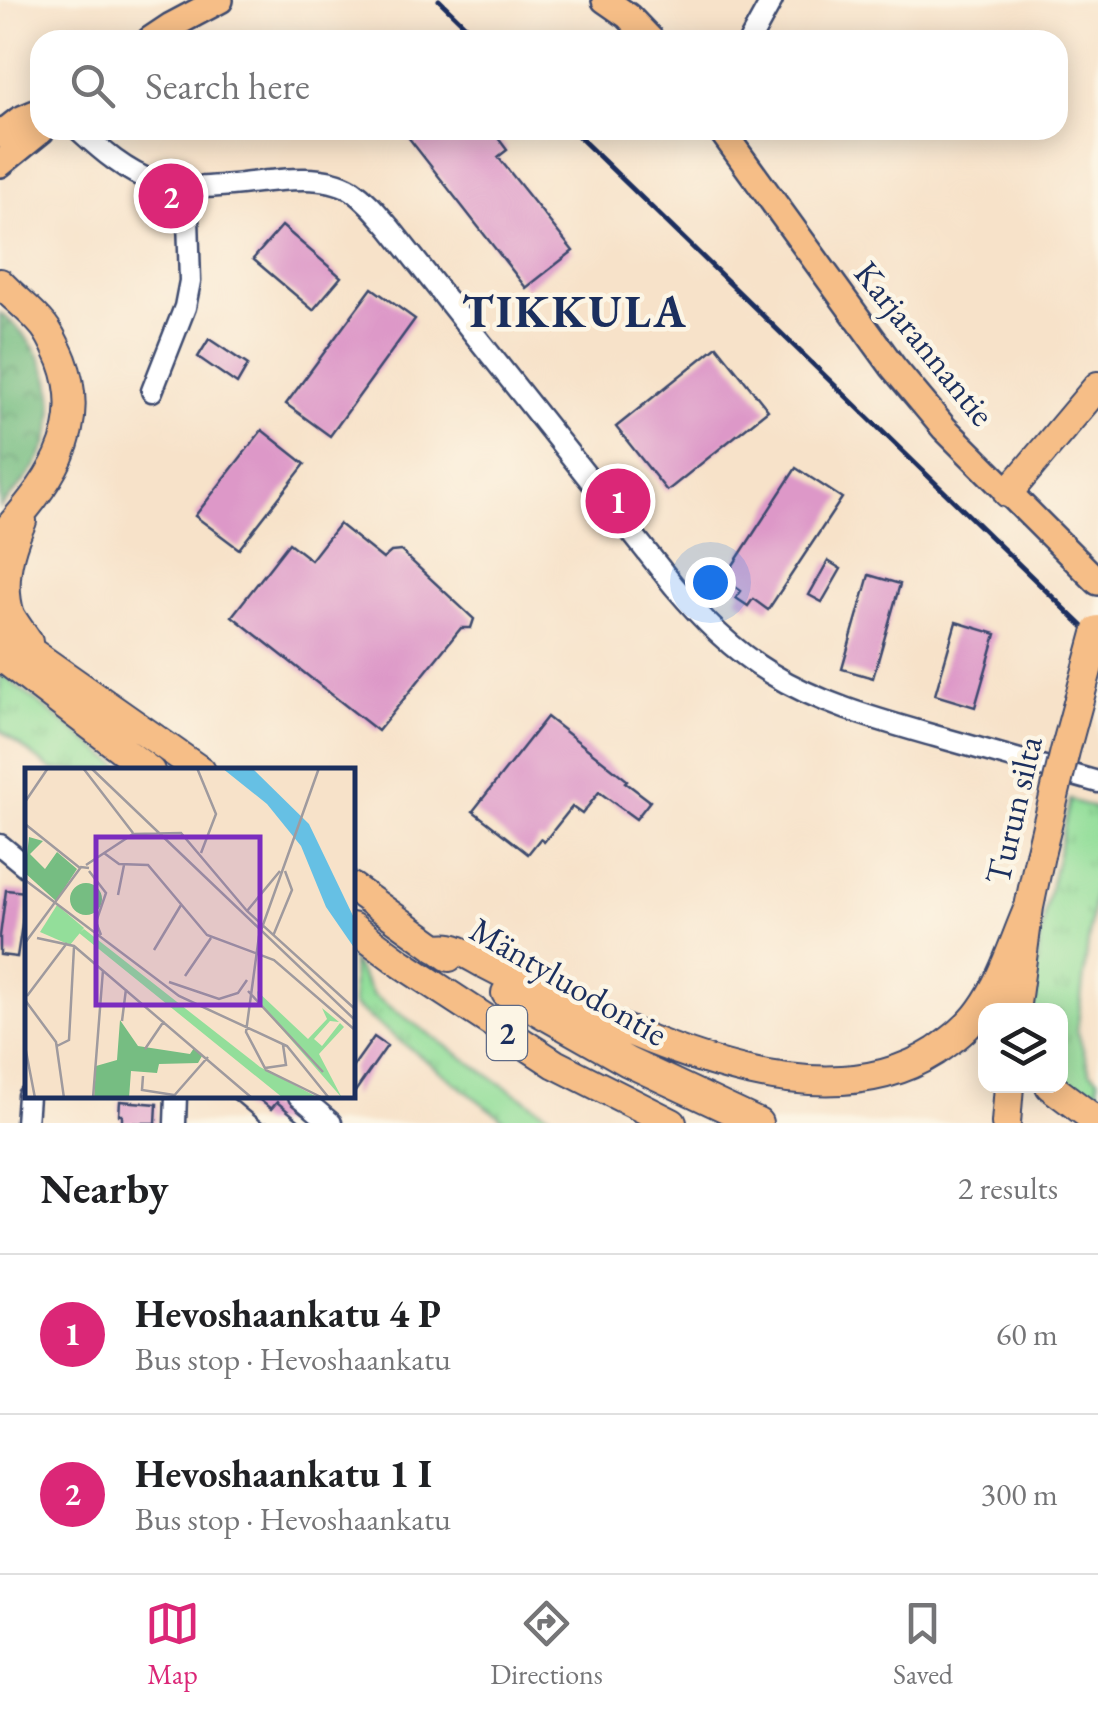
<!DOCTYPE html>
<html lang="en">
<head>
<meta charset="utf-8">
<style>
	body { margin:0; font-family:"EB Garamond",serif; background:#f6f6f6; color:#202124 }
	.controls { position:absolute; right:30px; bottom:30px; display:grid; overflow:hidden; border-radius:20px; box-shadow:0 5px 25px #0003 }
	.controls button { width:90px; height:90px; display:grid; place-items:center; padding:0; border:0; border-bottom:2px solid #e0e0e0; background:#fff; color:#202124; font:50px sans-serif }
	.you { position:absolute; left:710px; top:582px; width:35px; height:35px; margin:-25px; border:8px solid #fff; border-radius:50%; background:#1a73e8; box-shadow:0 0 0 15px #1a73e833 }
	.badge { display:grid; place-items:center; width:65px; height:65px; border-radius:50%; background:#db2777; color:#fff; font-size:32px; font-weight:700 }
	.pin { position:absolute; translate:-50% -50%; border:5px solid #fff; box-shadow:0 2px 10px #0006 }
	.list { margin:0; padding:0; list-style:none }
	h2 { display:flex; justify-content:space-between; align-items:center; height:130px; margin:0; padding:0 40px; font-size:42px }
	h2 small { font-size:32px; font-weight:400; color:#757577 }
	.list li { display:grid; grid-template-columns:65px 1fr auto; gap:30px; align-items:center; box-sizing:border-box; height:160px; padding:0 40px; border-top:2px solid #e0e0e0 }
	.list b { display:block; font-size:38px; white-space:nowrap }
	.list p { margin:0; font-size:32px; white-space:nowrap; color:#757577 }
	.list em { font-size:32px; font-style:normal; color:#757577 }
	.icon { flex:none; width:55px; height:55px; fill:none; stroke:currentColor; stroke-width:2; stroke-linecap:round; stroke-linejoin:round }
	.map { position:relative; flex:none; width:1098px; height:1123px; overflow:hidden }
	.search { position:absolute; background:#fff; box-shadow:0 5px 25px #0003; left:30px; right:30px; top:30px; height:110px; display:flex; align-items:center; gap:25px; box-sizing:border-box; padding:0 35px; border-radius:30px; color:#757577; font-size:38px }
	.sheet { height:450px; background:#fff }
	nav { display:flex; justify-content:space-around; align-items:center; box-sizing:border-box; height:140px; border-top:2px solid #e0e0e0; background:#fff; font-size:28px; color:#757577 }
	nav a { display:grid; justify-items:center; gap:5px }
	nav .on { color:#db2777 }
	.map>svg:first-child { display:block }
	.grass { fill:url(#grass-tufts); stroke:#57867c; stroke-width:2.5 }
	.forest { fill:url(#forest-crowns); stroke:#487670; stroke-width:2.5 }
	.building { fill:#dd98c8 }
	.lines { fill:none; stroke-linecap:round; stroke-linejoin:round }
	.minor-casing { stroke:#3c4a6e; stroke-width:25 }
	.major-casing { stroke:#3c4a6e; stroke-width:30 }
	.highway-casing { stroke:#3c4a6e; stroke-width:32 }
	.minor { stroke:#fff; stroke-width:20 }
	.major { stroke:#f6be87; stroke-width:25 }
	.highway { stroke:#f6be87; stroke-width:28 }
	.rail { stroke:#1b2f5e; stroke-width:5 }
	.highway-bridge-casing { stroke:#3c4a6e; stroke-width:32; stroke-linecap:butt }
	.highway-bridge { stroke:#f6be87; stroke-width:28 }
	.labels { text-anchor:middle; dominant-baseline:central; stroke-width:9; stroke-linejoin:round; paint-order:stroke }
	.shield { fill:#fcf5e5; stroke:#5e6a86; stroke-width:2.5 }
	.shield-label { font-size:32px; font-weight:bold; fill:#1b2f5e }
	.street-label { font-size:35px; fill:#1b2f5e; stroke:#fcf5e5 }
	.district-label { font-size:45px; font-weight:bold; letter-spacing:2.5px; fill:#1b2f5e; stroke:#fcf5e5 }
	.inset-road { fill:none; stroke:#9f9a9e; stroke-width:2.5 }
	.view { fill:#7b2cbf; fill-opacity:0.15; stroke:#7b2cbf; stroke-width:5 }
	.inset-edge { fill:none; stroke:#1b2f5e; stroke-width:5 }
</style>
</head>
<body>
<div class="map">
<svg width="1098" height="1123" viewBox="0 0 1098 1123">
	<defs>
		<pattern id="grass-tufts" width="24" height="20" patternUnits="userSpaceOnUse" patternTransform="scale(2.5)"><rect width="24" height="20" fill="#93de9a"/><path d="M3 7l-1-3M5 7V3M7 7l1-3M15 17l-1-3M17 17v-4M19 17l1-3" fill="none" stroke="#7ebf87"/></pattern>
		<pattern id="forest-crowns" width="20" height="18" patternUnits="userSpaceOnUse" patternTransform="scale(2.5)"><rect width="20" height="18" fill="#76bd82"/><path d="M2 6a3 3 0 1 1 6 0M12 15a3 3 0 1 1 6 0" fill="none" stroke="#609a6e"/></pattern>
	</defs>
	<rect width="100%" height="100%" fill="#fcf5e5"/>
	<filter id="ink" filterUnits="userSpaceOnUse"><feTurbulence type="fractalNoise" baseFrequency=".01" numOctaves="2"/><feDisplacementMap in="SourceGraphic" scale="20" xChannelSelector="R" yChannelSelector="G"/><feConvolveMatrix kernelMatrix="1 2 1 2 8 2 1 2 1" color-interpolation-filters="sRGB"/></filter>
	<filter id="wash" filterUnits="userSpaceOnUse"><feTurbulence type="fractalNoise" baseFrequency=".0048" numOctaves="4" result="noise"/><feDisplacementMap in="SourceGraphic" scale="40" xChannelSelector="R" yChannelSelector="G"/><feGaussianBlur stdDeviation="2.25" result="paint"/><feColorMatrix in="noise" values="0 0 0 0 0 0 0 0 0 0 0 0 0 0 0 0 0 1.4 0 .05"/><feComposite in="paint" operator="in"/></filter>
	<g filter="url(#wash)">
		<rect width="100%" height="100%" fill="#f7e2c9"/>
		<path class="grass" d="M0 673 125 770H52L0 730Z
			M1070 800 1098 809V864L1077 1030 1090 1072 1098 1078V1113L1061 1082 1060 1011H1029L1045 911Z
			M352 960 373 995 498 1082 562 1123H508L353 1005Z"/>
		<path class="forest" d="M0 313C50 351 70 408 36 465 27 481 12 494 0 508Z"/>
		<g id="blocks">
			<path class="building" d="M416 130H492L507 150 498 157 573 251 526 288 408 137Z
				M282 226 341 277 313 310 253 259Z
				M372 288 415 319 330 436 286 404Z
				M209 339 248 365 237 384 198 357Z
				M717 346 768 410 667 491 616 427Z
				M262 430 305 464 239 549 195 516Z
				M796 468 842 498 768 610 753 599 748 606 736 598 741 591 724 579Z
				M339 524 383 559 391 552 401 551 474 619 471 628H461L378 731 232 616 289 543 311 560Z
				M828 561 841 569 822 602 809 595Z
				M869 575 900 584 873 678 842 669Z
				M956 622 996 634 975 707 935 695Z
				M547 717 627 780 625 782 650 801 636 819 599 792 582 814 572 807 544 842 540 839 528 854 473 811Z
				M6 890 27 892 17 957 0 955V936Z
				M374 1037 387 1046 352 1096V1068Z
				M230 1096H255L271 1109 277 1102 302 1123H262Z
				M120 1101 157 1104 156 1123H122V1115H119Z"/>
		</g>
	</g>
	<g filter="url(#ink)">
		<use href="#blocks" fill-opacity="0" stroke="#3c4a6e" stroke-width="2.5"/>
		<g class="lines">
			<defs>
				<path id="minor" d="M750 40 772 0
					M79 130C101 150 126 172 155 182 212 201 304 161 352 190 367 200 378 214 390 228L674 586C702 619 732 650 770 673 820 704 879 720 935 736 989 751 1044 767 1098 782
					M152 391 185 307 190 281 187 187
					M0 845 28 868
					M299 1096 331 1123
					M26 1123 28 1096
					M175 1123 176 1096"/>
				<path id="major" d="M605 0 628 16 651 40
					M150 40 171 26 220 0
					M721 130 893 367 944 428 1098 582
					M0 135 19 120 40 111
					M0 164 42 130"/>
				<path id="highway" d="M0 283C14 298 31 310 44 326 52 336 57 349 62 360 90 433 46 486 0 538
					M1008 493 1098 386
					M22 521C8 551 0 583 10 615 15 624 22 633 28 642
					M0 630 201 771
					M0 656 150 771
					M352 887 449 957
					M352 927 402 964 555 1064 672 1123
					M436 948C441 948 446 947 451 948 462 950 475 959 485 964 508 976 530 987 554 998 662 1047 824 1123 936 1051 953 1039 969 1027 981 1010 1003 980 1014 941 1029 907
					M506 993 628 1062 758 1123
					M1015 1011 1029 907 1040 855
					M1050 1086 1098 1122
					M1006 1123 1009 1086"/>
			</defs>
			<use href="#minor" class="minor-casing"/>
			<use href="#major" class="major-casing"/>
			<use href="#highway" class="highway-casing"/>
			<use href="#minor" class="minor"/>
			<use href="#major" class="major"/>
			<use href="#highway" class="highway"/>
			<path class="rail" d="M439 0 480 40
				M572 130 1098 641"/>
			<defs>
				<path id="highway-bridge" d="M1040 855 1065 751 1098 630"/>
			</defs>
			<use href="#highway-bridge" class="highway-bridge-casing"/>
			<use href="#highway-bridge" class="highway-bridge"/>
		</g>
	</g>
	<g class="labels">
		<rect class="shield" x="487" y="1006" width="40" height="54" rx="8"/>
		<g class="shield-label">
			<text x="507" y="1033">2</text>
		</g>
		<g class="street-label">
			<text transform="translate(925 343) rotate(51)">Karjarannantie</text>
			<text transform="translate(1013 810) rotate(-77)">Turun silta</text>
			<text transform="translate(569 981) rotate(30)">Mäntyluodontie</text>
		</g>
		<g class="district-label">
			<text x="575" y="311">TIKKULA</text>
		</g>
	</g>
	<g transform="translate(25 768)">
		<rect width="330" height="330" fill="#f7e2c9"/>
		<path d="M59 161 235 299 294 330H258L54 165ZM232 223 283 271 302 251 297 240 314 254 305 253 289 271 297 278 315 255 319 259 294 286 317 330 233 234Z" fill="#93de9a"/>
		<path d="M4 69 18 73 5 86 20 101 32 84 52 101 31 133 0 105ZM45 131a16 16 0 1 1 32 0a16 16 0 1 1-32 0ZM95 252 113 278 165 286 169 280 177 288 173 295 134 296 132 305 106 303 104 330H69L71 298 92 292Z" fill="#76bd82"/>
		<path d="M32 137 59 160 45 177 15 164Z" fill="#93de9a"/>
		<path d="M197 0H227L284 56 330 152V181L301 139 276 78 242 36Z" fill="#66c0e4"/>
		<path class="inset-road" d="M58 0 108 65M66 0 330 252M172 0 191 46 176 85M294 0 234 168 221 264 241 302 298 330M0 34 23 0M0 56 55 100M79 85 94 96 123 97 182 167 249 192 330 262M61 97 108 66 156 65 222 143 330 241M64 103 81 125 71 154 76 167M0 112 154 228 262 278 304 330M93 127 99 97M222 143 255 103M248 168 267 122 260 103M12 170 49 178 227 330M0 175 56 99 64 100M129 182 156 137M160 208 186 170M144 214 194 231 213 225 222 212M223 223 298 304M2 228 42 175M0 232 31 274 39 330M97 253 101 221M0 278 10 330M32 278 44 272 49 179M120 281 139 253M240 300 261 297 258 277M118 308 117 322 149 327M68 330 78 202M147 330 183 289"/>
		<path class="view" d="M71 69H235V237H71Z"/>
		<rect width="330" height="330" class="inset-edge"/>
	</g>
</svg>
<div class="controls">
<button><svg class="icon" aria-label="layers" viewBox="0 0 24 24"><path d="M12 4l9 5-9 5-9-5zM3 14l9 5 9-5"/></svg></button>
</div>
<div class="you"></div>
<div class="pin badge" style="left:618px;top:501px">1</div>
<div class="pin badge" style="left:171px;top:196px">2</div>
<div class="search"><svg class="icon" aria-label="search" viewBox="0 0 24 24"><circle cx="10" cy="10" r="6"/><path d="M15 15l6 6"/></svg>Search here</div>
</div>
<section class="sheet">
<h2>Nearby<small>2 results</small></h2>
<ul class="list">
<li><span class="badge">1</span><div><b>Hevoshaankatu 4 P</b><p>Bus stop · Hevoshaankatu</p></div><em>60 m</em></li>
<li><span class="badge">2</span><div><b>Hevoshaankatu 1 I</b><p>Bus stop · Hevoshaankatu</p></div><em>300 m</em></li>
</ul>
</section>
<nav>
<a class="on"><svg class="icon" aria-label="map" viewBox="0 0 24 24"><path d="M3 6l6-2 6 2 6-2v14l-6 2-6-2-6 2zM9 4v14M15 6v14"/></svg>Map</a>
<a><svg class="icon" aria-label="directions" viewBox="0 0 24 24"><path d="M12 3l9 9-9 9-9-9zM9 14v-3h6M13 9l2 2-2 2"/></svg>Directions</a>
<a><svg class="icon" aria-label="saved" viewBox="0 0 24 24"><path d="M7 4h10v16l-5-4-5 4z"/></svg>Saved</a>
</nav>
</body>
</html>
